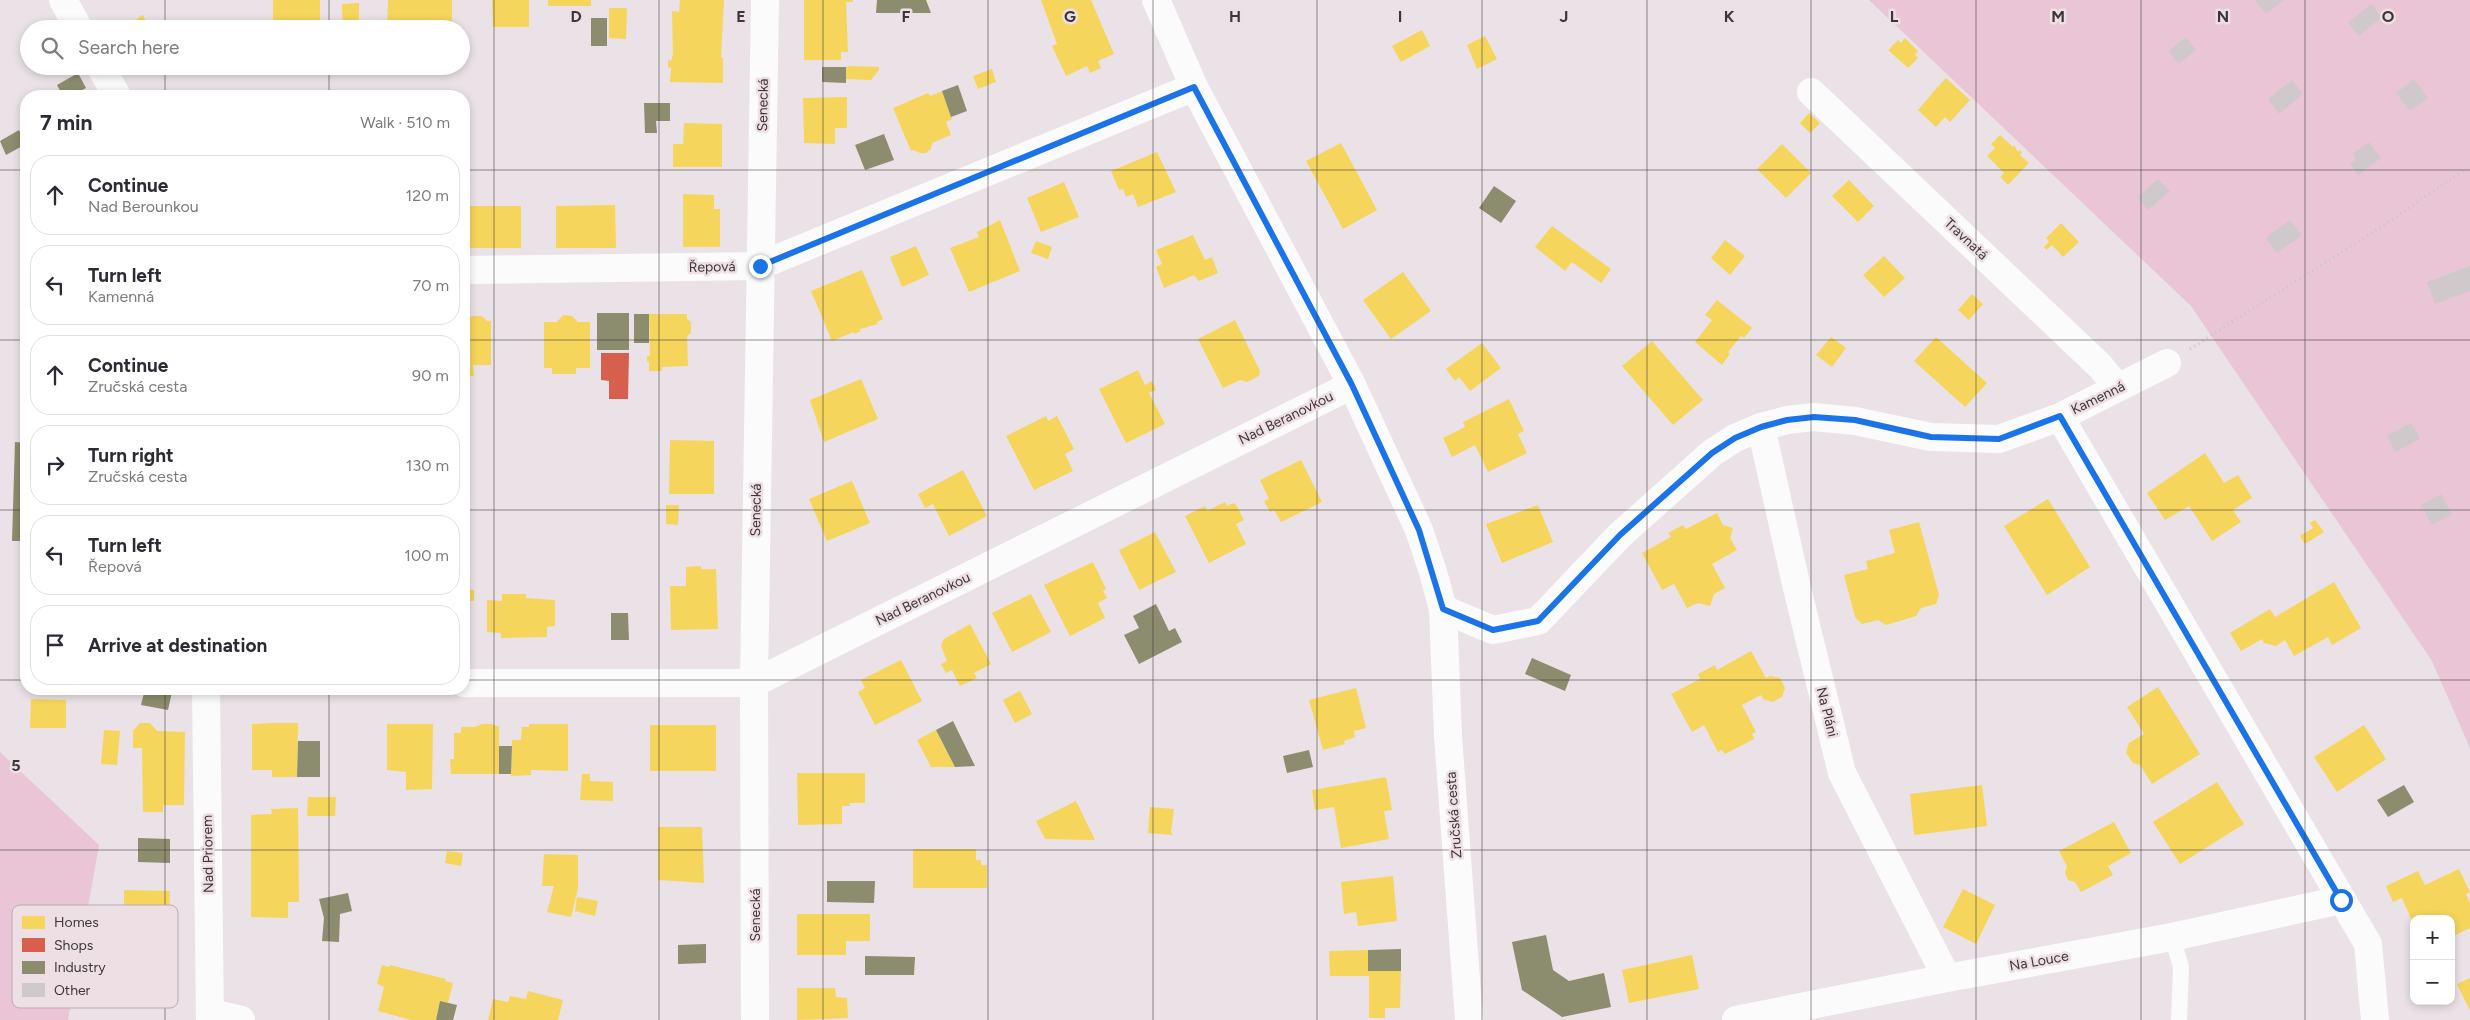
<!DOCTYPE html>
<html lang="en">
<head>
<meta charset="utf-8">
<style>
	body { margin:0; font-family:Figtree,sans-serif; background:#f7f7f7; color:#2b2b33 }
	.controls { position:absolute; right:15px; bottom:15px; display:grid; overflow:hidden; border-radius:10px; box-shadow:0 2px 8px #0003 }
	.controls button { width:45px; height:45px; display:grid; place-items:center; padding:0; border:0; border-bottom:1px solid #e1e1e2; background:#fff; color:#2b2b33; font:25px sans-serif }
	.stop { position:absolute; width:15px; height:15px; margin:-11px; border:4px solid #1a73e8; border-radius:50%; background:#fff }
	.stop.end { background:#1a73e8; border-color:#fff; box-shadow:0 1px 5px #0008 }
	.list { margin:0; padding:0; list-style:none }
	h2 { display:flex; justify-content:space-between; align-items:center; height:65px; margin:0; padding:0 20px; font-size:21px }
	h2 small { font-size:16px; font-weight:400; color:#7c7c81 }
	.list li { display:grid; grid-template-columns:32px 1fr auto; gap:15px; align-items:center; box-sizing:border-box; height:80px; margin:0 10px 10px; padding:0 10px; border:1px solid #e1e1e2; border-radius:20px }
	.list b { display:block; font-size:19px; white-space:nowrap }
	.list p { margin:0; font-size:16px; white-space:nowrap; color:#7c7c81 }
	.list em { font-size:16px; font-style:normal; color:#7c7c81 }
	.icon { flex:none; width:28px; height:28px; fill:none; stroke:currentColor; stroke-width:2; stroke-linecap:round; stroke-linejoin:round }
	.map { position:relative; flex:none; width:2470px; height:1020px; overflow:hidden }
	.search { position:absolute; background:#fff; box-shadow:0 2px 8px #0003; left:20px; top:20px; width:450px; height:55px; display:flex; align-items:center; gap:12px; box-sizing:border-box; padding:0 18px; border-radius:28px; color:#7c7c81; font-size:19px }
	.panel { position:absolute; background:#fff; box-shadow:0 2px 8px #0003; left:20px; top:90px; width:450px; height:605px; border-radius:20px }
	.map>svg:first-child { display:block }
	.green { fill:#e9c5d6 }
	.homes { fill:#f6d55c }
	.shops { fill:#d6604d }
	.industry { fill:#8c8c6e }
	.building { fill:#d0c9cc }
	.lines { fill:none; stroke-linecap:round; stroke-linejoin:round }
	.path { stroke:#c7c5c6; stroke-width:3; stroke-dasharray:1 4; stroke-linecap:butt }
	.service { stroke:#fcfbfb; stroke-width:16 }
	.minor { stroke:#fcfbfb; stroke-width:28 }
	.route { stroke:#1a73e8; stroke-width:6 }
	.grid { fill:none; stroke:#3c3638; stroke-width:1; stroke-opacity:0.55 }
	.labels { text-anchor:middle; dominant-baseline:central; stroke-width:5; stroke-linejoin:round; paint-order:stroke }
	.street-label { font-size:14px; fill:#3c3638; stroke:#eedfe5 }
	.key { fill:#eedfe5; stroke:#b9acb1; stroke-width:1 }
	.key-label { font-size:14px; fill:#3c3638 }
	.grid-label { font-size:16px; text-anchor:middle; font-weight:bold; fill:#3c3638; stroke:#eedfe5; stroke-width:5; stroke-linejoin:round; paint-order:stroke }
</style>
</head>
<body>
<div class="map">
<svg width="2470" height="1020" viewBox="0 0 2470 1020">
	<rect width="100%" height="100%" fill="#eae2e6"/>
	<path class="green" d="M1869 0H2470V748L2432 661 2191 306Z
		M0 752 99 845 68 1020H0Z"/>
	<path class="homes" d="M273 0H320V26L273 25Z
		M388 0H452V21H412V29H387Z
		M492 0H529V27H493Z
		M548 0H591V6H548Z
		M680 0H724L721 58H723V83L670 82 671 68 668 67V60L671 61 673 54 672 11 679 12Z
		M804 0H853V2H846L848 52H841V60H804Z
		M1041 0H1091L1114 54 1098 61 1101 68 1090 73 1087 66 1066 76 1052 46 1057 44Z
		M359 3V29H343L342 4Z
		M609 8H627L626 39 609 38Z
		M143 15 147 24 153 20 159 29H120Z
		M1422 30 1430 46 1401 62 1392 46Z
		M1485 36 1497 59 1477 69 1467 45Z
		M1905 38 1918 51 1915 55 1918 58 1908 68 1888 50 1898 40 1901 43Z
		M851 66 879 67V70L871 80 846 79V67Z
		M992 69 996 82 978 89 973 76Z
		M1946 78 1970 100 1950 122 1945 117 1936 127 1918 110 1936 89V86L1937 88Z
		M942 91 952 119 946 122 951 135 932 143 931 149 926 153H920L914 150 911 151 893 108 928 93 930 96Z
		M847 97V128H835V144L804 143 803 98Z
		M1809 113 1820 123 1810 133 1800 123Z
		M684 123 722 124V167H673V144H683Z
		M2000 135 2013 147 2014 145 2018 152 2020 150 2022 153 2020 155 2029 163 2008 185 2000 177 2004 173 1987 156 1995 148 1991 144Z
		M1341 143 1377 210 1343 229 1306 161Z
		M1782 144 1811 173 1786 198 1757 169Z
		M1157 152 1176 192 1138 207 1133 194 1126 197 1123 189 1119 190 1111 171Z
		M1849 180 1874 206 1858 222 1832 196Z
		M1064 182 1079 217 1041 232 1027 198Z
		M683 194 714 195V209H720V247H683Z
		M615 205 616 248H556V206Z
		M464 206H521V248H464Z
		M1000 220 1020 271 969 292 950 248 979 237 977 232Z
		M2061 223 2079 242 2063 257 2052 245 2046 250 2044 247 2049 242 2046 238Z
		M1552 226 1611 269 1601 283 1572 262 1565 271 1535 247Z
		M1193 235 1205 260 1212 257 1218 273 1199 281 1194 275 1164 288 1156 267 1162 264 1156 250Z
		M1725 240 1745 256 1730 275 1711 258Z
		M1036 241 1052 247 1048 259 1031 253Z
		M916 246 929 275 902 287 890 257Z
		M1884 256 1905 278 1884 297 1863 275Z
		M862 270 883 319 877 322 878 324 860 329 861 331 854 334V332L832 341 811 291Z
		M1403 272 1431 311 1391 339 1363 300Z
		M1972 294 1983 304 1969 320 1958 310Z
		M1717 300 1752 328 1744 338 1741 336 1728 352 1730 354 1722 365 1695 342 1712 320 1705 315Z
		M649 314H687V319L691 322V333L687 336 688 366 662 367V371H649V361L647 362V356H650Z
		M563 315 572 316 578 322H590V368H576V374H552V368H544V322H557Z
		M472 316H482L487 321H491V365H473L474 376H464V321Z
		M1235 320 1260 371 1259 376 1247 382 1240 380 1223 388 1198 339Z
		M1831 337 1846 348 1832 367 1816 355Z
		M1936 337 1987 383 1965 407 1914 361Z
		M1652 341 1703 400 1673 425 1622 366Z
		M1482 343 1501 368 1470 391 1459 377 1455 381 1446 369Z
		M1138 370 1145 385 1152 381 1156 390 1149 393 1165 424 1126 443 1099 389Z
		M861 379 878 419 824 442 810 400Z
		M1509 399 1524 431 1518 434 1527 453 1488 472 1475 445 1452 457 1443 438 1465 427 1463 422Z
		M1046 416 1048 421 1057 416 1074 449 1065 454 1073 471 1034 490 1006 436Z
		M670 440 714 441V494H669Z
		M2205 453 2224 483 2238 475 2252 498 2233 510 2241 522 2212 541 2189 506 2165 520 2147 493Z
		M1301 460 1322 502 1281 522 1274 510 1270 512 1264 501 1269 499 1260 480Z
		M963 470 987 516 949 536 933 504 925 508 918 494Z
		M852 481 870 523 827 541 809 499Z
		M2048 499 2090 567 2047 595 2004 526Z
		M1225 502 1227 506 1234 503 1237 506 1244 520 1236 524 1246 544 1209 563 1185 516 1205 506 1207 511Z
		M666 505H679L678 525 666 524Z
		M1538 505 1553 542 1502 563 1486 524Z
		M1717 513 1723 525 1733 528 1730 538 1737 550 1712 564 1725 588 1714 594 1710 606 1698 603 1687 608 1674 584 1662 590 1642 553 1671 537 1668 533 1683 525 1686 529Z
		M2315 520 2324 532 2305 544 2300 536 2313 528 2310 523Z
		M1919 522 1939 595 1936 604 1921 608 1916 616 1886 625 1878 620 1862 624 1855 617 1844 575 1868 569 1866 561 1895 553 1889 530Z
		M1155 532 1176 572 1139 590 1119 550Z
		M1093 562 1106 589 1103 591 1107 598 1098 603 1105 618 1070 636 1044 585Z
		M701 566V569H716L718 629 671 630 670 586H686V567Z
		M2334 582 2361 628 2332 645 2328 637 2294 656 2285 640 2276 646 2264 643 2262 639 2241 651 2230 633 2270 609 2275 617Z
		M464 590H474V601H467V637H464Z
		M502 594H526V598L555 600V626L547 627V637L501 638V633L487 632V600L502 601Z
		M1031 594 1051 632 1012 652 992 613Z
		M970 624 991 664 974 673 977 678 960 686 952 670 946 673 941 664 947 661 941 646 944 639Z
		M1751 651 1766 678 1770 676 1780 678 1785 688 1782 697 1773 702 1763 699 1761 695 1742 705 1756 732 1752 734 1754 739 1725 754 1722 750 1718 752 1704 725 1692 732 1671 694 1700 679 1698 674 1715 665 1717 670Z
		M901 660 922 701 875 725 858 692 865 688 861 680Z
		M2158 687 2200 754 2152 784 2140 765 2133 763 2126 753 2129 743 2144 734 2127 707Z
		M1356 688 1366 728 1354 731 1355 737 1344 741 1345 744 1323 750 1309 700Z
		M1020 691 1032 714 1015 723 1003 700Z
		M31 699 66 700V728H30Z
		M140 723H150L157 731 185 732 184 805H163V812H143L142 748H133V731Z
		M272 723H298L297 777H272V770H252V724Z
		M387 724H433L432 789 406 790V772L387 770Z
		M482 724H492L499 727V774H451L450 759H454V733H461V727H475Z
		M529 724H568V771L531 770V775L511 776 512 740H521L522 727H529Z
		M650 725H716V771H650Z
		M2364 725 2386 759 2337 792 2314 757Z
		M104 730 120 731 117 765 101 764Z
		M936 730 955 767H931L917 740Z
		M797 773H865V803H849L850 806H842V824L798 825Z
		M582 774H590V781L613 782V801L580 800Z
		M1386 777 1392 810 1384 811 1389 839 1341 848 1334 807 1315 810 1312 790Z
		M2217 782 2244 824 2180 864 2153 822Z
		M1982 785 1987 826 1914 835 1910 794Z
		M308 797H336L335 816H307Z
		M1076 801 1095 840 1045 839 1036 821Z
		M1150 807 1174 809 1171 832 1173 835 1148 833Z
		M298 808 299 902H288V918L251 917V815L272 814 271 809Z
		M2114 822 2131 853 2108 866 2113 875 2081 892 2075 882 2068 880 2065 873 2067 866 2059 851Z
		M658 827H702L704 883 658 880Z
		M913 849H976V860H981V865H987V888H913Z
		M447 851 463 853 461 866 445 863Z
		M544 854 578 855V888L571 917 547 912 554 886H542Z
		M2459 869 2470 892 2466 894 2470 903V928L2451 937V919H2414V925L2402 898 2393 902 2386 886 2418 871 2425 885Z
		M1393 876 1397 921 1358 926 1356 912 1344 914 1341 882Z
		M1963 889 1995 905 1976 944 1943 927Z
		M124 890 170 891 169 934H124Z
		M577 897 598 901 595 916 575 911Z
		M797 914H870V941H846V955H797Z
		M1368 950V971H1401L1400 1008H1385V1018H1369V976H1330L1329 951Z
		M1692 955 1699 989 1629 1003 1622 970Z
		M382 965 389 967 390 965 446 979 445 981 453 983 448 1003 440 1001 436 1020H411L378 1011 384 987 377 984Z
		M2470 978V1011L2457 984Z
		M797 988H835L836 997 847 998 848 1018 797 1020Z
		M528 991 563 1000 558 1020H488L493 999 508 1002 510 996 526 999Z"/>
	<path class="shops" d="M601 353H629L628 399H609V381L601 380Z"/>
	<path class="industry" d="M877 0H926L931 13H876Z
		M591 18H607V46H591Z
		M822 67H846V83L822 82Z
		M78 73 86 88 71 96H63L57 85Z
		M958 85 967 111 951 117 942 91Z
		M644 103H670V121H656L657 133H645Z
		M19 130 26 144 6 155 0 141Z
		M884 134 894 160 865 170 855 145Z
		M1494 186 1516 201 1501 223 1479 208Z
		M597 313H629V350H597Z
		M634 314H649V343H634Z
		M15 442 26 443V541H12Z
		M1156 604 1169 631 1175 628 1182 642 1139 664 1124 635 1139 628 1133 616Z
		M611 613H628L629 640H611Z
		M1532 658 1571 675 1565 691 1525 674Z
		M145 689 172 692 168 710 141 705Z
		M953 721 975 766 955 767 936 730Z
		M298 741H320V777H297Z
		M499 746H512L511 774H499Z
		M1309 750 1313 767 1287 773 1283 756Z
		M2404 785 2414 802 2388 817 2377 800Z
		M138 838 170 839V863L138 862Z
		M827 881H875L874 903 827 902Z
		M348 893 352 911 340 914 339 942 322 941 324 918 319 899Z
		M1546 935 1553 970 1569 981 1604 973 1611 1007 1562 1017 1522 990 1512 942Z
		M706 944V963L678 964V945Z
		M1401 949V971H1368V950Z
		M865 956 915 957 914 975H865Z
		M440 1001 457 1005 453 1020H436Z"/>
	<path class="building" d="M2255 0H2284L2266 14Z
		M2371 4 2382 17 2359 36 2348 23Z
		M2186 37 2196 50 2179 64 2168 51Z
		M2414 79 2428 98 2410 111 2396 93Z
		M2292 80 2303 94 2279 114 2268 99Z
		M2369 142 2381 158 2358 175 2350 164 2356 159 2352 154Z
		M2158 179 2170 191 2148 210 2137 197Z
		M2290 220 2302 235 2277 253 2266 238Z
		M2470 266V291L2435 304 2427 282Z
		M2411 423 2420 439 2395 452 2387 436Z
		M2441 494 2452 514 2432 525 2421 505Z"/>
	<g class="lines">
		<path class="path" d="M2190 349 2387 223 2470 166"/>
		<path class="service" d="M2172 937 2181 967 2179 1020"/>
		<path class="minor" d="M63 0 79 29
			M1156 0 1194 87 1352 385 1419 530 1433 572 1443 609 1448 736 1469 1020
			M100 66 117 96
			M1811 92 2100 366 2118 388
			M464 270 759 266 1194 87
			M2060 417 2368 944 2375 1020
			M1761 427 1797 588 1842 773 1947 978
			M1443 609 1493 630 1538 621 1620 535 1712 453 1735 438 1761 427 1787 420 1814 417 1855 421 1931 437 1999 439 2060 417 2167 363
			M464 683H754L1352 385
			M206 689 210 1020
			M211 1013 241 1020
			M755 1020 754 683 765 0
			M1736 1020 1947 978 2172 937 2341 900"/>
	</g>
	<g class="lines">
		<path class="route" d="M760 266 1194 87 1352 385 1419 530 1443 609 1493 630 1538 621 1620 535 1712 453 1735 438 1761 427 1787 420 1814 417 1855 420 1931 437 1999 439 2060 416 2341 900"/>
	</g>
	<path class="grid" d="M165 0V29M329 0V29M494 0V1020M659 0V1020M823 0V1020M988 0V1020M1153 0V1020M1317 0V1020M1482 0V1020M1647 0V1020M1811 0V1020M1976 0V1020M2141 0V1020M2305 0V1020M165 66V96M329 66V96M0 170H26M464 170H2470M0 340H26M464 340H2470M0 510H26M464 510H2470M0 680H26M464 680H2470M165 689V1020M329 689V1020M0 850H2470"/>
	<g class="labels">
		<g class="street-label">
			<text transform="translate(763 105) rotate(-89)">Senecká</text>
			<text transform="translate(1966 239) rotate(43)">Travnatá</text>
			<text transform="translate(712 267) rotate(-1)">Řepová</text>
			<text transform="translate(2098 398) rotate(-26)">Kamenná</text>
			<text transform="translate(1286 418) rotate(-26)">Nad Beranovkou</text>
			<text transform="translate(756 510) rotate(-89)">Senecká</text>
			<text transform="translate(923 599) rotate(-26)">Nad Beranovkou</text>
			<text transform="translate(1827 712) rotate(76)">Na Pláni</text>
			<text transform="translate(1454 815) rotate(-94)">Zručská cesta</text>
			<text transform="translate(208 854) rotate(-91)">Nad Priorem</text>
			<text transform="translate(755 915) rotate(-90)">Senecká</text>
			<text transform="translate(2039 961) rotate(-10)">Na Louce</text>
		</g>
	</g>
	<rect x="12" y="905" width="166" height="103" rx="8" class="key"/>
	<rect x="22" y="916" width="23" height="13" fill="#f6d55c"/>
	<rect x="22" y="938" width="23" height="14" fill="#d6604d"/>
	<rect x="22" y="961" width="23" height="13" fill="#8c8c6e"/>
	<rect x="22" y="983" width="23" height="14" fill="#d0c9cc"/>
	<g class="key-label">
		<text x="54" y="927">Homes</text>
		<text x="54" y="950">Shops</text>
		<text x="54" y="972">Industry</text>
		<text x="54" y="995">Other</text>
	</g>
	<g class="grid-label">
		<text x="576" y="22">D</text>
		<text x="741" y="22">E</text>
		<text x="906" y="22">F</text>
		<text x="1070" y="22">G</text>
		<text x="1235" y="22">H</text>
		<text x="1400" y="22">I</text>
		<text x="1564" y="22">J</text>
		<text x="1729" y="22">K</text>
		<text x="1894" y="22">L</text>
		<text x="2058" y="22">M</text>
		<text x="2223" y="22">N</text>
		<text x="2388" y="22">O</text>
		<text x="16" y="771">5</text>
	</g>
</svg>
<div class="controls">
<button>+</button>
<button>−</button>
</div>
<div class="stop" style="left:2341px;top:900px"></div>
<div class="stop end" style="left:760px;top:266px"></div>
<div class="search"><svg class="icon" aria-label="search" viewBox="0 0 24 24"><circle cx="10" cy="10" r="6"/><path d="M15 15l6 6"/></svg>Search here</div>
<section class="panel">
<h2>7 min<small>Walk · 510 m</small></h2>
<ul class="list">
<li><svg class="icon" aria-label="ahead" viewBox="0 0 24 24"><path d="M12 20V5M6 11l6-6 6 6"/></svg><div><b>Continue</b><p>Nad Berounkou</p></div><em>120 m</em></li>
<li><svg class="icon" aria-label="left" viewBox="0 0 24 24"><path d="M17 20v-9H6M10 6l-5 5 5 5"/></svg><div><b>Turn left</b><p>Kamenná</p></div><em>70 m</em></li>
<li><svg class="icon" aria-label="ahead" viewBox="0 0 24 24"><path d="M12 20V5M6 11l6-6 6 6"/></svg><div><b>Continue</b><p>Zručská cesta</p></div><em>90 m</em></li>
<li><svg class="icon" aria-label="right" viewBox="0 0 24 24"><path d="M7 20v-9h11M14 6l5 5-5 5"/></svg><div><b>Turn right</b><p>Zručská cesta</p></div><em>130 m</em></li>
<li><svg class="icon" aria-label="left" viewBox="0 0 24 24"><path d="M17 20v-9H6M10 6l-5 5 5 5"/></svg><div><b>Turn left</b><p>Řepová</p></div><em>100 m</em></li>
<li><svg class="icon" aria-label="arrive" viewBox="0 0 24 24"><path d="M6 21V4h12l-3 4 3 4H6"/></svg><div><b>Arrive at destination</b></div></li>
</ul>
</section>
</div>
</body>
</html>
